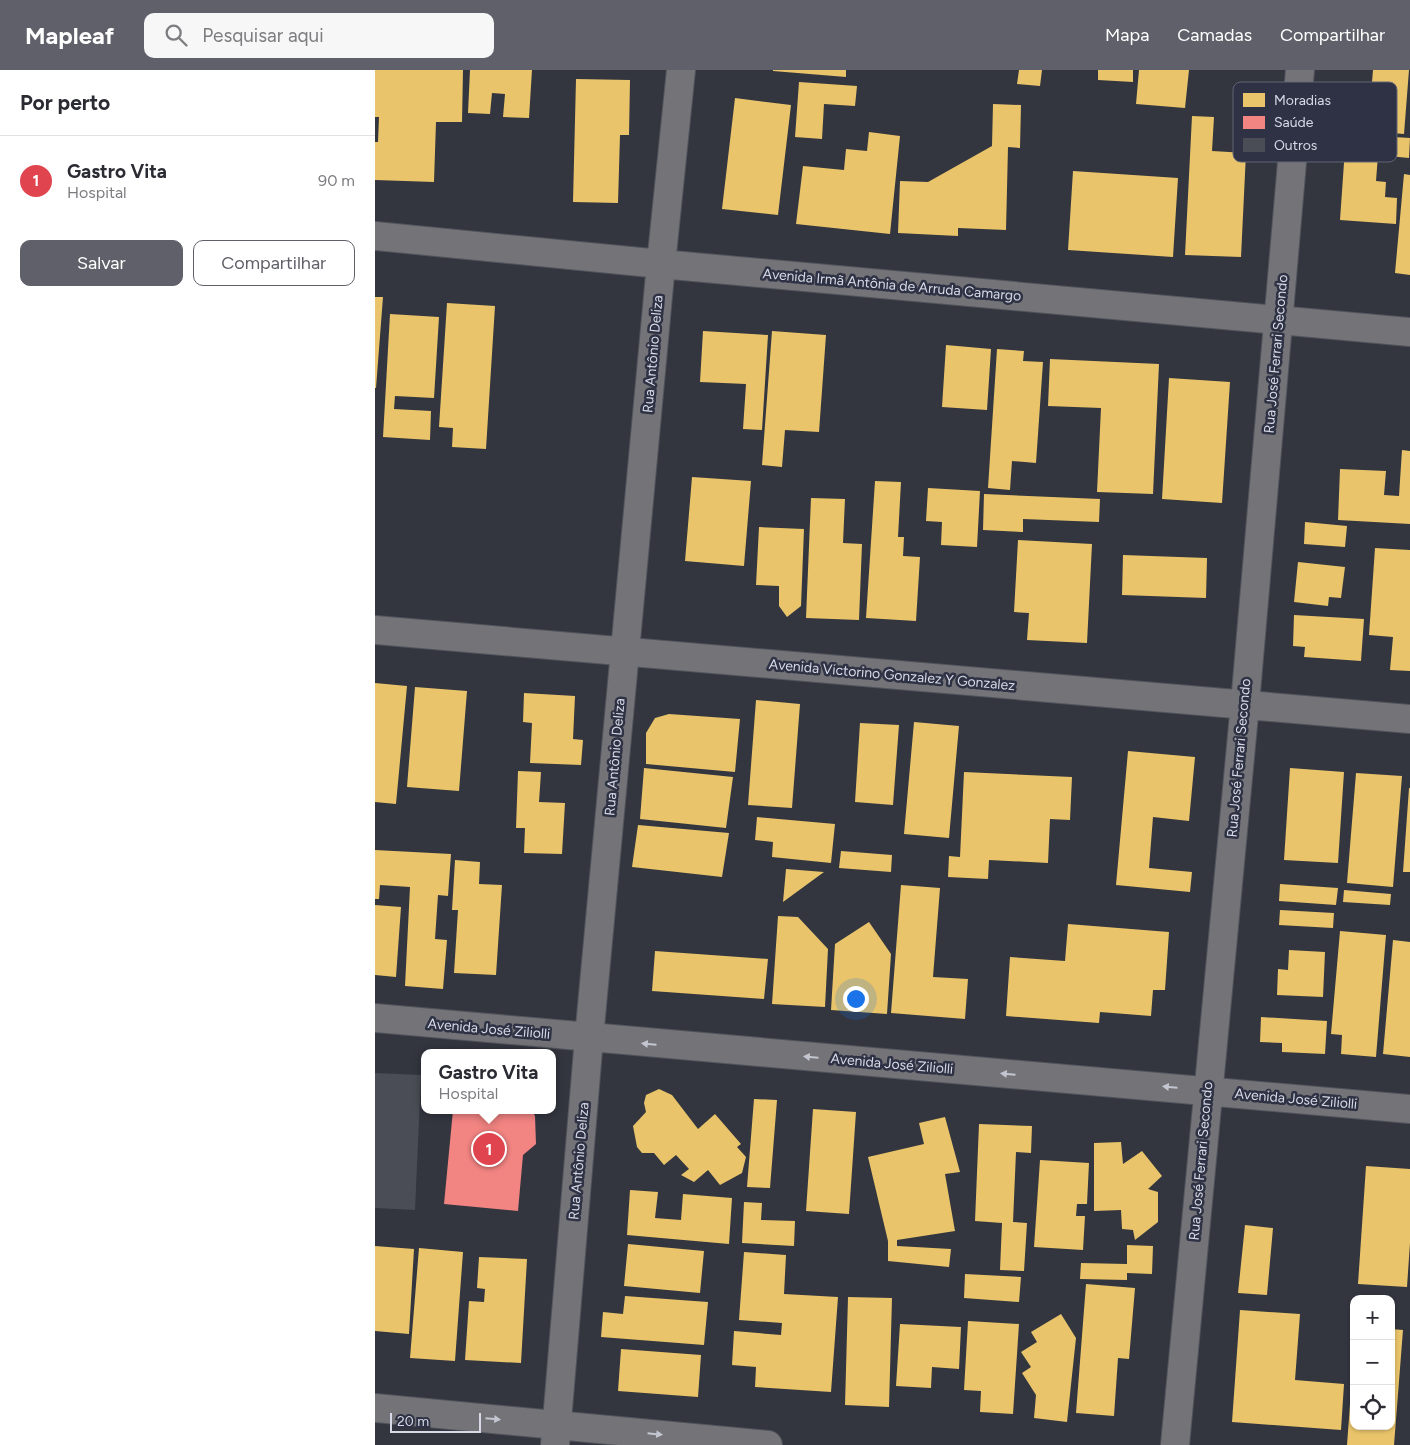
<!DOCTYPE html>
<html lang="pt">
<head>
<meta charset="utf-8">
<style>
	body { margin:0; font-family:Figtree,sans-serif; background:#f7f7f7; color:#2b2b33 }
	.controls { position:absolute; right:15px; bottom:15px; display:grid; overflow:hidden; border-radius:10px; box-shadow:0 1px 4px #0004 }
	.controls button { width:45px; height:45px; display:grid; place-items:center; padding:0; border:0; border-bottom:1px solid #e1e1e2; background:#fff; color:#2b2b33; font:25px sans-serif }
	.scale { position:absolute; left:15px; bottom:12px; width:91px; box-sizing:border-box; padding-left:5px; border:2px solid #d7dae6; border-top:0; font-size:14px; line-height:18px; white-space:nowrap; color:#d7dae6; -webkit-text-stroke:4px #2e3244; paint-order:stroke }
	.you { position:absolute; left:480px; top:928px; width:18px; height:18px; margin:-12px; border:4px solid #fff; border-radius:50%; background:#1a73e8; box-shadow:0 0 0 8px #1a73e833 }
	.badge { display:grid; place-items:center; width:32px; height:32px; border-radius:50%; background:#5f6069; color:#fff; font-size:16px; font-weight:700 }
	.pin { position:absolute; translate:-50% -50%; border:2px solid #fff; box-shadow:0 1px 5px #0006 }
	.popup { position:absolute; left:46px; top:979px; width:135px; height:65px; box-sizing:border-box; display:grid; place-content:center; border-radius:10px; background:#fff; filter:drop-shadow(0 1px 4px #0005); font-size:16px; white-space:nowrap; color:#7c7c81 }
	.popup b { font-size:19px; color:#2b2b33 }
	.popup::after { content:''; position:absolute; left:50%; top:100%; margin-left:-10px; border:10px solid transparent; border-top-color:#fff }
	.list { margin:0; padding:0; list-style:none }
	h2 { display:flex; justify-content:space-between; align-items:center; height:65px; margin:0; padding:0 20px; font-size:21px }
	h2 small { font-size:16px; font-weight:400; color:#7c7c81 }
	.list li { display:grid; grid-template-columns:32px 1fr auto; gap:15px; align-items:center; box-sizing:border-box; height:90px; padding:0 20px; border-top:1px solid #e1e1e2 }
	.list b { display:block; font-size:19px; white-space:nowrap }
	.list p { margin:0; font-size:16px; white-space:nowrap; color:#7c7c81 }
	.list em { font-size:16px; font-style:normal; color:#7c7c81 }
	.actions { display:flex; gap:10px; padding:15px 20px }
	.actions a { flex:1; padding:11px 0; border:1px solid #5f6069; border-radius:10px; text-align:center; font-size:18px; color:#5f6069 }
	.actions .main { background:#5f6069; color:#fff }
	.icon { flex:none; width:28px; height:28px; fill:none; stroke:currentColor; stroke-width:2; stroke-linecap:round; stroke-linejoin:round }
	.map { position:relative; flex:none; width:1035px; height:1375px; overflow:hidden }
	header { display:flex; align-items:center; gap:30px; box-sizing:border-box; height:70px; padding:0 25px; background:#5f6069; color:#fff }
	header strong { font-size:24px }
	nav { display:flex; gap:28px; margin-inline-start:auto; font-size:18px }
	.search { width:350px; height:45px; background:#f7f7f7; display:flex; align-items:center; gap:12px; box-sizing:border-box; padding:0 18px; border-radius:10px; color:#7c7c81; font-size:19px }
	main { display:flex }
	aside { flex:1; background:#fff }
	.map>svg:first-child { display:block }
	.homes { fill:#e9c46a }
	.health { fill:#f28482 }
	.building { fill:#4b4d56 }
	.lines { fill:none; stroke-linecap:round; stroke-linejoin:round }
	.minor-casing { stroke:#51545c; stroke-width:30 }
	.minor { stroke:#747478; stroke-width:28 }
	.oneway { fill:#c3c6d0 }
	.labels { text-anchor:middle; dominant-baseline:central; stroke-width:5; stroke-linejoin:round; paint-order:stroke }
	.street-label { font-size:14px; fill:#d7dae6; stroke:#2e3244 }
	.key { fill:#2e3244; stroke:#616475; stroke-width:1 }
	.key-label { font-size:14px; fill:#d7dae6 }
</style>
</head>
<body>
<header>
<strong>Mapleaf</strong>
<div class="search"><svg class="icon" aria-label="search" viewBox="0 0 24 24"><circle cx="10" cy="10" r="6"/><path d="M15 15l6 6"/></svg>Pesquisar aqui</div>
<nav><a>Mapa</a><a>Camadas</a><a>Compartilhar</a></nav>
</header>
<main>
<aside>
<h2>Por perto<small></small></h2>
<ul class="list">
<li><span class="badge" style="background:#e0444e">1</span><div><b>Gastro Vita</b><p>Hospital</p></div><em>90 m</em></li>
</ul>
<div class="actions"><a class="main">Salvar</a><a>Compartilhar</a></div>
</aside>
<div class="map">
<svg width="1035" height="1375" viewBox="0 0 1035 1375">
	<rect width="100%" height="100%" fill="#33363f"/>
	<path class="homes" d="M0 0H88L87 52H61L59 112 0 110V72H3L4 47H0Z
		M95 0H157L154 48 128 47 130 24 117 23 115 44 93 43Z
		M398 0H471V7L398 1Z
		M644 0H667L665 16 642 14Z
		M723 0H758V12L723 10Z
		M764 0H814L810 38 761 34Z
		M998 0H1034L1029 64 993 61Z
		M201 9 255 10 254 65H245L243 133 198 132Z
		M424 12 482 16 480 36 449 34 447 69 420 67Z
		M360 28 416 35 403 145 347 139Z
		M618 34 646 35 645 78 633 77 631 160 583 158V166L523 163 525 111 553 112 617 76Z
		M817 46 839 47 837 81 871 83 866 187 810 185Z
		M494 62 525 66 515 164 421 154 428 96 469 100 471 79 492 81Z
		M971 64 1035 68 1034 88 1003 85 1001 111 1011 112 1010 127 1022 128 1021 154 965 150Z
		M698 101 803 108 798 187 693 180Z
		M1029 104 1035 105V205L1020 203Z
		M0 227H8L1 318H0Z
		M72 233 120 236 111 379 77 377 78 358 64 357Z
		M15 244 64 247 59 328 20 326 19 339 56 341 55 370 8 367Z
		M328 261 393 265 387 360 368 359 371 314 325 312Z
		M397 261 451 265 444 362 410 360 407 397 387 395Z
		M571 275 616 279 612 340 567 337Z
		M622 279 649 281 648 291 668 292 661 393 637 391 635 420 613 418Z
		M675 289 784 294 778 424 722 422 726 338 673 336Z
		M794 308 855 312 847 433 787 429Z
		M1027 380 1035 381V454L963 450 965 399 1011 401 1009 425 1024 426Z
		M317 407 376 411 369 496 310 491Z
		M500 411 526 412 523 467H529L528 486 545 487 541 551 491 548Z
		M553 418 605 421 602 477 566 475 567 452 551 451Z
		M609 424 725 429 724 452 648 449V462L608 460Z
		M436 428 470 429 468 473 487 474 484 550 431 548Z
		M930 452 972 456 970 477 929 474Z
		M384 457 429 459 426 536 412 547 404 536V516L381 515Z
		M643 470 717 474 712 573 652 570 654 543 639 542Z
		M1000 478 1035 480V601L1015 600 1018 567 994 565Z
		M748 485 832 488 831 528 747 525Z
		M923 492 970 497 966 528 954 527 953 536 919 532Z
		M919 545 989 549 986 591 929 587 930 577 918 576Z
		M0 613 32 616 21 734 0 732Z
		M40 617 92 621 84 721 32 717Z
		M149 623 200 626 198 669 208 670 206 695 155 693 157 653 148 652Z
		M381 630 425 634 417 738 373 735Z
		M294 644 365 649 360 702 271 694V663L280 648Z
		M539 652 584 656 574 768 529 764Z
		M485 653 524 655 518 735 480 732Z
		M753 681 820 687 814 751 778 747 774 798 817 802 815 822 741 815Z
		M269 698 358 707 351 758 265 749Z
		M915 698 969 702 963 793 909 790Z
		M143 701 166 702 164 732 190 733 187 784 149 783 150 758H141Z
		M589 702 697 707 695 750 675 749 673 793 614 790 613 809 573 807 574 786 585 787Z
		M981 703 1027 706 1018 817 972 813Z
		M1034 718H1035V802H1028Z
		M382 747 460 754 456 793 397 787 398 772 380 770Z
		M263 755 354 763 347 807 257 797Z
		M0 780 76 784 73 826 63 825 60 869 72 870 68 919 30 916 35 817 5 815 4 829H0Z
		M466 781 517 785 516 802 464 798Z
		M80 790 105 792 104 814 127 815 121 905 79 903 83 840H77Z
		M411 799 449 802 408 832Z
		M905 814 963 818 961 835 904 831Z
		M526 815 565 818 558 907 593 909 590 949 516 943Z
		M969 820 1016 824 1015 835 968 832Z
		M0 835 26 837 21 907 0 905Z
		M905 840 959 843 958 858 904 855Z
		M403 846 423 847 453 879 450 937 397 934Z
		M494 852 516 884 512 944 456 940 460 874Z
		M693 854 794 862 790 920H778L776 946 725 942 724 953 631 946 635 887 690 891Z
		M965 861 1011 865 1001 987 966 984 967 965 956 964Z
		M1018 870 1035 872V987L1008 984Z
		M914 880 950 882 948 927 902 925 903 899 913 900Z
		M280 881 393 889 389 929 277 921Z
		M886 947 952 951 950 984 907 982V973L885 972Z
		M284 1019 297 1025 323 1059 340 1044 366 1074 362 1077 371 1087 367 1103 345 1115 333 1100 319 1112 306 1105 314 1099 301 1085 289 1095 279 1083H267L262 1077 258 1056 271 1042 269 1033 271 1025Z
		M379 1029 402 1030 395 1118 372 1117Z
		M438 1039 481 1042 474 1144 431 1141Z
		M570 1047 585 1102 570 1104 580 1161 522 1170V1176L576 1179 574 1197 513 1191V1171L493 1087 549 1074 544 1053Z
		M604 1054 657 1056 656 1083 641 1082 638 1152 652 1153 649 1201 625 1200 627 1153 600 1151Z
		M746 1072 748 1094 767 1081 787 1106 773 1119 783 1122V1152L760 1170 758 1160 747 1159 746 1140 719 1141V1073Z
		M665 1090 714 1093 712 1134H702L701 1146H710L708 1180 659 1177Z
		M991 1096 1035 1099V1173L1032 1217 983 1214Z
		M255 1120 283 1122 280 1148 306 1150 308 1124 357 1128 354 1174 252 1165Z
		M369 1132 387 1133 386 1150 420 1151 419 1176 367 1173Z
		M870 1155 898 1158 892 1225 863 1223Z
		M253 1174 329 1181 325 1223 249 1216Z
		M752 1175 778 1176 777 1204 752 1203V1210L705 1209 706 1193 752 1194Z
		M0 1176 39 1179 34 1264 0 1261Z
		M44 1178 88 1182 80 1291 35 1288Z
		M369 1182 411 1185 409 1224 463 1227 456 1322 380 1317 381 1297 357 1295 359 1261 406 1265 407 1253 364 1250Z
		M104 1187 152 1189 146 1293 90 1290 94 1231 109 1232 110 1219 102 1218Z
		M590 1204 646 1207 644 1232 589 1228Z
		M711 1214 760 1218 754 1289 743 1288 739 1346 701 1343Z
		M250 1226 333 1232 329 1275 226 1267 228 1242 248 1244Z
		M473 1227 517 1228 514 1337 470 1335Z
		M865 1240 925 1244 920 1310 969 1314 966 1360 857 1352Z
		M686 1244 701 1268 692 1352 659 1348 661 1325 647 1303 656 1297 646 1282 662 1272 656 1262Z
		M593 1251 644 1254 638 1344 605 1342 606 1321 589 1320Z
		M525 1254 586 1257 584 1299 557 1297 556 1318 521 1316Z
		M1016 1259 1028 1260 1019 1375H972L977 1306H979V1356H1016Z
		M246 1279 326 1285 323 1327 243 1321Z"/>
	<path class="health" d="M78 1040H157L160 1046 161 1074 148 1085 143 1141 69 1134Z"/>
	<path class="building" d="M0 1003 46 1005 40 1140 0 1138Z"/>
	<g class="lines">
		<defs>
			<path id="minor" d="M0 166 286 194 1035 262
				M0 560C345 592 690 617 1035 649
				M0 948C345 981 690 1007 1035 1039
				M0 1338 393 1375
				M180 1375 214 968 286 194 306 0
				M800 1375 870 634 925 0"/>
		</defs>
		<use href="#minor" class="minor-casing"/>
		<use href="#minor" class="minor"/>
	</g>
	<defs><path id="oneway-solid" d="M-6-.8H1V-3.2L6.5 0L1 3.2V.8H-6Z" transform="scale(1.25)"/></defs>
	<g class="oneway">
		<use href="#oneway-solid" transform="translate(274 974) rotate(-175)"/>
		<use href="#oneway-solid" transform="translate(436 987) rotate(-175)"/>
		<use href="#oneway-solid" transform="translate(633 1004) rotate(-175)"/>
		<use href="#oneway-solid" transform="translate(795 1017) rotate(-175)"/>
		<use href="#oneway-solid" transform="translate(118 1349) rotate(5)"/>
		<use href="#oneway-solid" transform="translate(280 1364) rotate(6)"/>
	</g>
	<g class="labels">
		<g class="street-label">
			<text transform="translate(517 215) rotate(5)">Avenida Irmã Antônia de Arruda Camargo</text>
			<text transform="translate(278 284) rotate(-85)">Rua Antônio Deliza</text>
			<text transform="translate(901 284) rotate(-85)">Rua José Ferrari Secondo</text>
			<text transform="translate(517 605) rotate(5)">Avenida Victorino Gonzalez Y Gonzalez</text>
			<text transform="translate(240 687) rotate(-85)">Rua Antônio Deliza</text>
			<text transform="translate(864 688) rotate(-85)">Rua José Ferrari Secondo</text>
			<text transform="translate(114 959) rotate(5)">Avenida José Ziliolli</text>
			<text transform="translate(517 994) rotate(5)">Avenida José Ziliolli</text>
			<text transform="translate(921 1029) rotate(5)">Avenida José Ziliolli</text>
			<text transform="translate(204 1091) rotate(-85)">Rua Antônio Deliza</text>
			<text transform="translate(826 1091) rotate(-85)">Rua José Ferrari Secondo</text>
		</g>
	</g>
	<rect x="858" y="12" width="164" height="80" rx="8" class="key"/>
	<rect x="868" y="23" width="22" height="14" fill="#e9c46a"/>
	<rect x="868" y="46" width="22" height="13" fill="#f28482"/>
	<rect x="868" y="68" width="22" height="14" fill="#4b4d56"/>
	<g class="key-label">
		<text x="899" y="35">Moradias</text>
		<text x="899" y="57">Saúde</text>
		<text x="899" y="80">Outros</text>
	</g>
</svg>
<div class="controls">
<button>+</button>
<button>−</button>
<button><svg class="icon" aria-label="locate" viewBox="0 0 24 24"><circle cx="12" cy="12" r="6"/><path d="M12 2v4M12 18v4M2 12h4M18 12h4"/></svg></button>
</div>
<div class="scale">20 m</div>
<div class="you"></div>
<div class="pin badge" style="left:114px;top:1079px;background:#e0444e">1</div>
<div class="popup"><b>Gastro Vita</b>Hospital</div>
</div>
</main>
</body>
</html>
